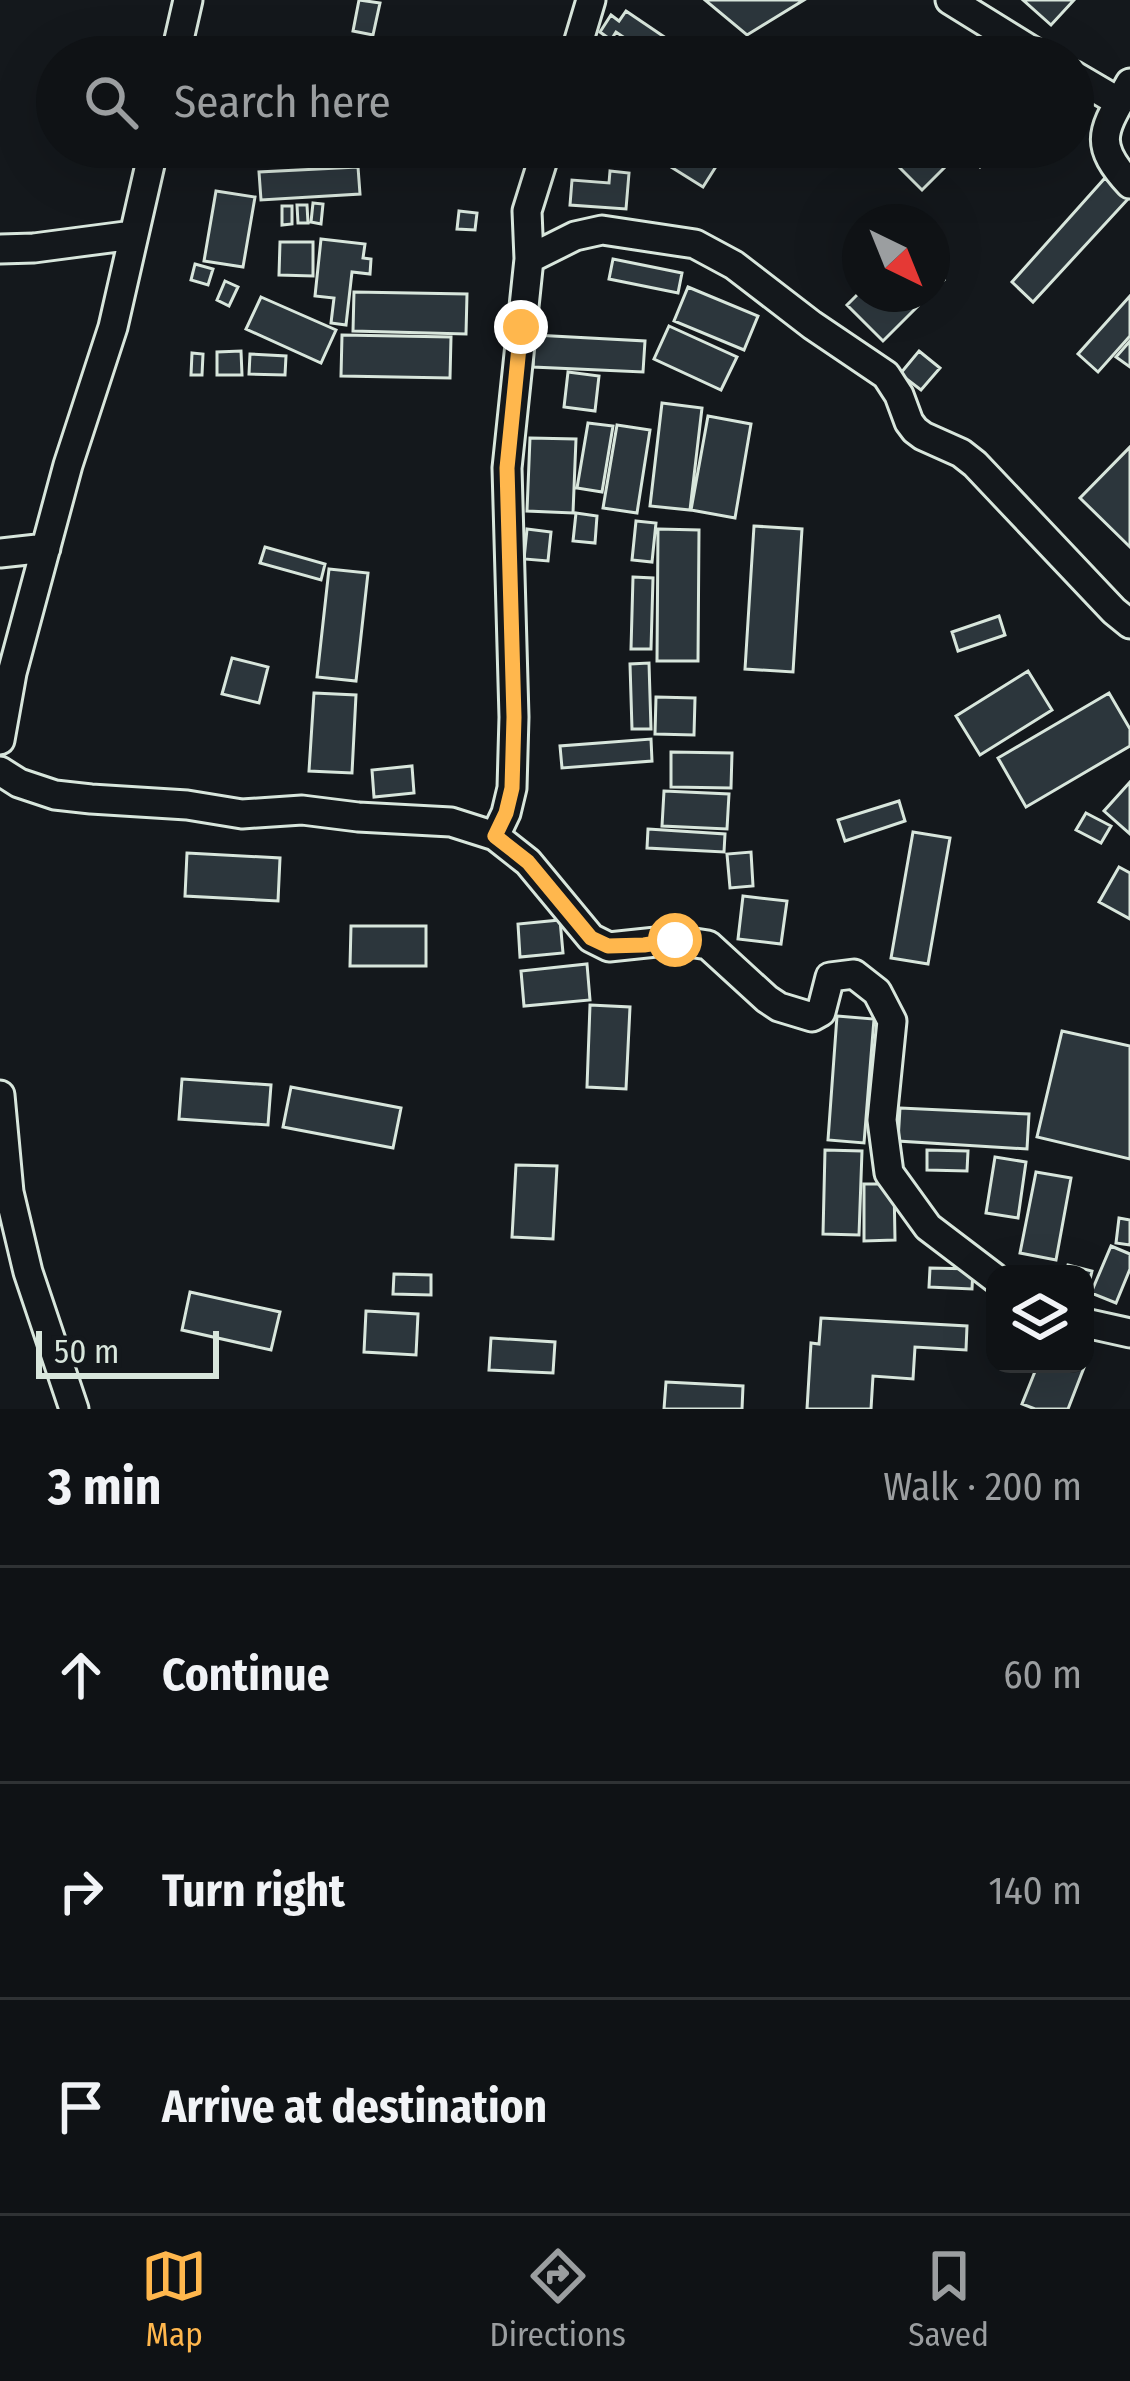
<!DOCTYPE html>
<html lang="en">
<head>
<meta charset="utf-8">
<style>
	body { margin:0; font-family:"Fira Sans Condensed",sans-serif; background:#1d2022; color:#f1f3f6 }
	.controls { position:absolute; right:36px; bottom:36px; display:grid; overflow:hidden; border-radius:24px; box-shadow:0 12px 48px #0002 }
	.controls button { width:108px; height:108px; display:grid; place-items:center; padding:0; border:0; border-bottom:3px solid #2f3234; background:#0f1215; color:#f1f3f6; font:60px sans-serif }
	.compass { position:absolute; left:842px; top:204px; width:108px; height:108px; border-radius:50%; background:#0f1215; box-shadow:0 12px 48px #0002; rotate:137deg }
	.scale { position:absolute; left:36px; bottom:30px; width:183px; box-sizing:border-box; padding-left:12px; border:6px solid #d8e6dc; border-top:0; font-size:33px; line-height:42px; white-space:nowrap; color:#d8e6dc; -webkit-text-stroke:9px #14181c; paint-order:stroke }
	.stop { position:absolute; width:36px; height:36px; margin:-27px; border:9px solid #ffb74d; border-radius:50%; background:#fff }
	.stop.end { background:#ffb74d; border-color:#fff; box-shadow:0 3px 12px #0008 }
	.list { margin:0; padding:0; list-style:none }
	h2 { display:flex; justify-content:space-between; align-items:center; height:156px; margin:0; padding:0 48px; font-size:51px }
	h2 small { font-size:39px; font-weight:400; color:#9b9ea0 }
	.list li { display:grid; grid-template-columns:78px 1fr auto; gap:36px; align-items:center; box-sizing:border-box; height:216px; padding:0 48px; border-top:3px solid #2f3234 }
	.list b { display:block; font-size:45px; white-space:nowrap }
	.list em { font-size:39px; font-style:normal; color:#9b9ea0 }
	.icon { flex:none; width:66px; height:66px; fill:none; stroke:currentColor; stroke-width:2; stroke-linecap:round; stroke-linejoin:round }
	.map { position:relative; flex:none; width:1130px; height:1409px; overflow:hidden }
	.search { position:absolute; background:#0f1215; box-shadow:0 12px 48px #0002; left:36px; right:36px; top:36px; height:132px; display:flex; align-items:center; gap:30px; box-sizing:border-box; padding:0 42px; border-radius:66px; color:#9b9ea0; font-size:45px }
	.sheet { height:804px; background:#0f1215 }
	nav { display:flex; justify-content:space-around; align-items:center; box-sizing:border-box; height:168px; border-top:3px solid #2f3234; background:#0f1215; font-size:33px; color:#9b9ea0 }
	nav a { display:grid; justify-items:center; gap:6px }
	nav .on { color:#ffb74d }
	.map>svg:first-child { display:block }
	.building { fill:#2c363c; stroke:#d8e6dc; stroke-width:3 }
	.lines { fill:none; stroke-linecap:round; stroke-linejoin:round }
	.minor-casing { stroke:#d8e6dc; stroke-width:33 }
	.minor { stroke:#14181c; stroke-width:27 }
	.route { stroke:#ffb74d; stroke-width:15 }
</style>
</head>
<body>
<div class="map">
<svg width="1130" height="1409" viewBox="0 0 1130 1409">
	<rect width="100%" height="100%" fill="#14181c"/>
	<path class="building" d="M359 0 380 3 373 35 353 31Z
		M705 0H804L747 35Z
		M1023 0H1074L1051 25Z
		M626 11 694 57H653L616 32 611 40 600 32 611 15 619 21Z
		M913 39 927 52 923 57H897Z
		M371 48 429 57H369Z
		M639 147H706L722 157 703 187Z
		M872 147H904L891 163Z
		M918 147H944L955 157 922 190 899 167Z
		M960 147H1001L980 167Z
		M358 167 360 194 261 200 259 172Z
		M610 171 629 173 626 209 570 205 572 180 609 183Z
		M1105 178 1128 199 1033 302 1012 282Z
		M216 191 255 197 243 267 204 261Z
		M313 203 323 204 321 224 311 222Z
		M297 205H307L308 223H298Z
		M282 206H292V224L282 225Z
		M459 211 477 213 475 230 457 229Z
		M321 239 365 244 363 258 371 259 370 274 352 272 346 325 331 323 334 298 315 296Z
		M280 242H313V276L279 275Z
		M613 259 682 273 678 293 609 279Z
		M195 264 213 269 208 285 191 280Z
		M932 268 944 280 932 292Z
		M225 281 238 287 229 306 217 300Z
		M688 287 758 316 744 350 674 321Z
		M354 292 467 294 466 334 353 331Z
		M860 292V294H930L883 341 847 305Z
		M1130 296V336L1098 372 1078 354Z
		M261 297 336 330 321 363 246 329Z
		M669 326 737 357 721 390 654 359Z
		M342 335 451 337 450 378 341 376Z
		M534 335 645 341 643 372 533 367Z
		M1130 341V367L1116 357Z
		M241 351 242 375H217V352Z
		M919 351 940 368 921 390 900 374Z
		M192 353 203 354 202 375H191Z
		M250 354 286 356 285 375 249 374Z
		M568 372 599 376 595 411 564 407Z
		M662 403 702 408 690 510 650 506Z
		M708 416 751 424 735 518 691 510Z
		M588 423 613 426 602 492 577 488Z
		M617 425 650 430 637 513 603 508Z
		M530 438 576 439 573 513 527 511Z
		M1130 447V547L1080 498Z
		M576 513 597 516 595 543 573 541Z
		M636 521 656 523 652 562 632 560Z
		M754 526 802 529 793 672 745 669Z
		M527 529 551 532 548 561 524 559Z
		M658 529 699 530 698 661H657Z
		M265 547 325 564 321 580 260 563Z
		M329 569 368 573 356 681 317 677Z
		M633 577 653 578 651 649H631Z
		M999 616 1005 635 958 651 952 632Z
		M232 658 268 667 259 703 222 694Z
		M649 663 651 729H632L630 664Z
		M1028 671 1052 710 980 755 956 716Z
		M314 693 356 695 352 773 309 771Z
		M1109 693 1130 729V746L1026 807 998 758Z
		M656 697 695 698 694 735 655 734Z
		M651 739 652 761 562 768 560 746Z
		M671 752 732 753 731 788 671 787Z
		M412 766 414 793 374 797 372 770Z
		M1130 782V834L1104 811Z
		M664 791 729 794 727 829 662 826Z
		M899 801 905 821 845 841 838 820Z
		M1086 813 1111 826 1101 843 1076 830Z
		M648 829 725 834 724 852 647 848Z
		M913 832 950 838 928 964 891 958Z
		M751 852 753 886 730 888 727 854Z
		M187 853 280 858 278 901 185 896Z
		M1119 867 1130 873V919L1099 902Z
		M743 896 787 901 781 944 738 939Z
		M560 920 563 953 520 957 518 924Z
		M351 926H426V966H350Z
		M587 964 590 1000 524 1006 521 971Z
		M590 1005 630 1007 626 1089 587 1087Z
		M837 1016 874 1019 864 1143 828 1140Z
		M1062 1031 1130 1046V1159L1037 1137Z
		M182 1079 271 1085 268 1125 179 1119Z
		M291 1087 401 1108 393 1148 283 1127Z
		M900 1108 1029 1114 1027 1149 898 1141Z
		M825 1150 862 1151 859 1235 823 1234Z
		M927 1150 968 1151 967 1171 927 1170Z
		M995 1157 1026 1162 1018 1218 986 1213Z
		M516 1165 557 1166 553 1239 512 1237Z
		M1036 1172 1071 1178 1056 1260 1020 1253Z
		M864 1184H894L895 1240 864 1241Z
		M1119 1218 1130 1220V1245L1116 1243Z
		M1111 1246 1130 1254V1269L1116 1303 1091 1293Z
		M1068 1265 1092 1271 1086 1296 1085 1274H1066Z
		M930 1268 973 1269 972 1289 929 1287Z
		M394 1274 431 1275V1295L393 1294Z
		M190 1292 280 1312 271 1350 182 1330Z
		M366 1311 418 1314 416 1355 364 1352Z
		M821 1318 967 1326 966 1350 915 1347 913 1379 873 1376 871 1409H807L811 1343 819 1344Z
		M491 1338 555 1342 553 1373 489 1370Z
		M1085 1350 1090 1352 1068 1409H1035L1022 1404 1038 1364H1085Z
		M666 1382 743 1386 742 1409H664Z"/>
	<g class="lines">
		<defs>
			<path id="minor" d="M950 0 1042 57
				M175 57 188 0
				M574 57 591 0
				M1073 75 1119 102
				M1130 83C1104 130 1091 142 1130 184
				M0 249 34 248 133 235
				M529 259 575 236 602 230 695 244 734 265 812 325 886 375 899 395 909 422 915 430 923 436 961 453 975 464 1114 611 1130 624
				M0 553 46 548
				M0 740 12 673 68 465 113 327 154 147
				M0 771 19 783 55 795 91 799 187 805 242 814 302 810 358 817 451 822 495 836 528 862 591 938 609 947 675 940 708 945 767 999 779 1007 812 1017 821 1012 830 977 854 974 877 992 892 1021 882 1120 889 1173 928 1227 995 1278
				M495 836 506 813 512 788 514 717 507 468 529 259 527 211 547 147
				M0 1095 9 1192 28 1272 74 1409
				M1085 1323 1130 1333"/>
		</defs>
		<use href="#minor" class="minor-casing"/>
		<use href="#minor" class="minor"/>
	</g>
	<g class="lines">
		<path class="route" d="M521 327 507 468 514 717 512 788 506 813 495 836 528 862 591 938 608 946 644 945 675 940"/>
	</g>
</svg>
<div class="controls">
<button><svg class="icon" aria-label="layers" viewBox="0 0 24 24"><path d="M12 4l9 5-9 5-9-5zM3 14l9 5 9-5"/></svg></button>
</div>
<svg class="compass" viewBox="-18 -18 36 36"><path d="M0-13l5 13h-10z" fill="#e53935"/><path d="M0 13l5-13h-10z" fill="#9b9ea0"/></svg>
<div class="scale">50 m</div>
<div class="stop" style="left:675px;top:940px"></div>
<div class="stop end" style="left:521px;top:327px"></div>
<div class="search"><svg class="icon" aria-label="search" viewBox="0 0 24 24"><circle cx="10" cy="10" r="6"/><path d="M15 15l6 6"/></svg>Search here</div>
</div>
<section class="sheet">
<h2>3 min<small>Walk · 200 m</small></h2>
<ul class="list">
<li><svg class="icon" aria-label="ahead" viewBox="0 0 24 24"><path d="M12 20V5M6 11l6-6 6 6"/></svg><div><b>Continue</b></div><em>60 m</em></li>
<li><svg class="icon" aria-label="right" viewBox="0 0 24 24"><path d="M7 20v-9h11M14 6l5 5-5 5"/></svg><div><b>Turn right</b></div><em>140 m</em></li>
<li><svg class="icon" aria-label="arrive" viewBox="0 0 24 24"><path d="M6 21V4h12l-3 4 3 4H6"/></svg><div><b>Arrive at destination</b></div></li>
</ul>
</section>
<nav>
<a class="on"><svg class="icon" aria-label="map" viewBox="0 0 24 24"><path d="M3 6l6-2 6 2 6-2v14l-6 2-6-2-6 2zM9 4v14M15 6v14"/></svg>Map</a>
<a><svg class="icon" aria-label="directions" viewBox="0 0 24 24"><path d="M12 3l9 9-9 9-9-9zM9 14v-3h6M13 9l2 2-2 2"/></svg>Directions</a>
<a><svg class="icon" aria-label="saved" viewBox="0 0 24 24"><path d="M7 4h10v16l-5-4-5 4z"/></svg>Saved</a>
</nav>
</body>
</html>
